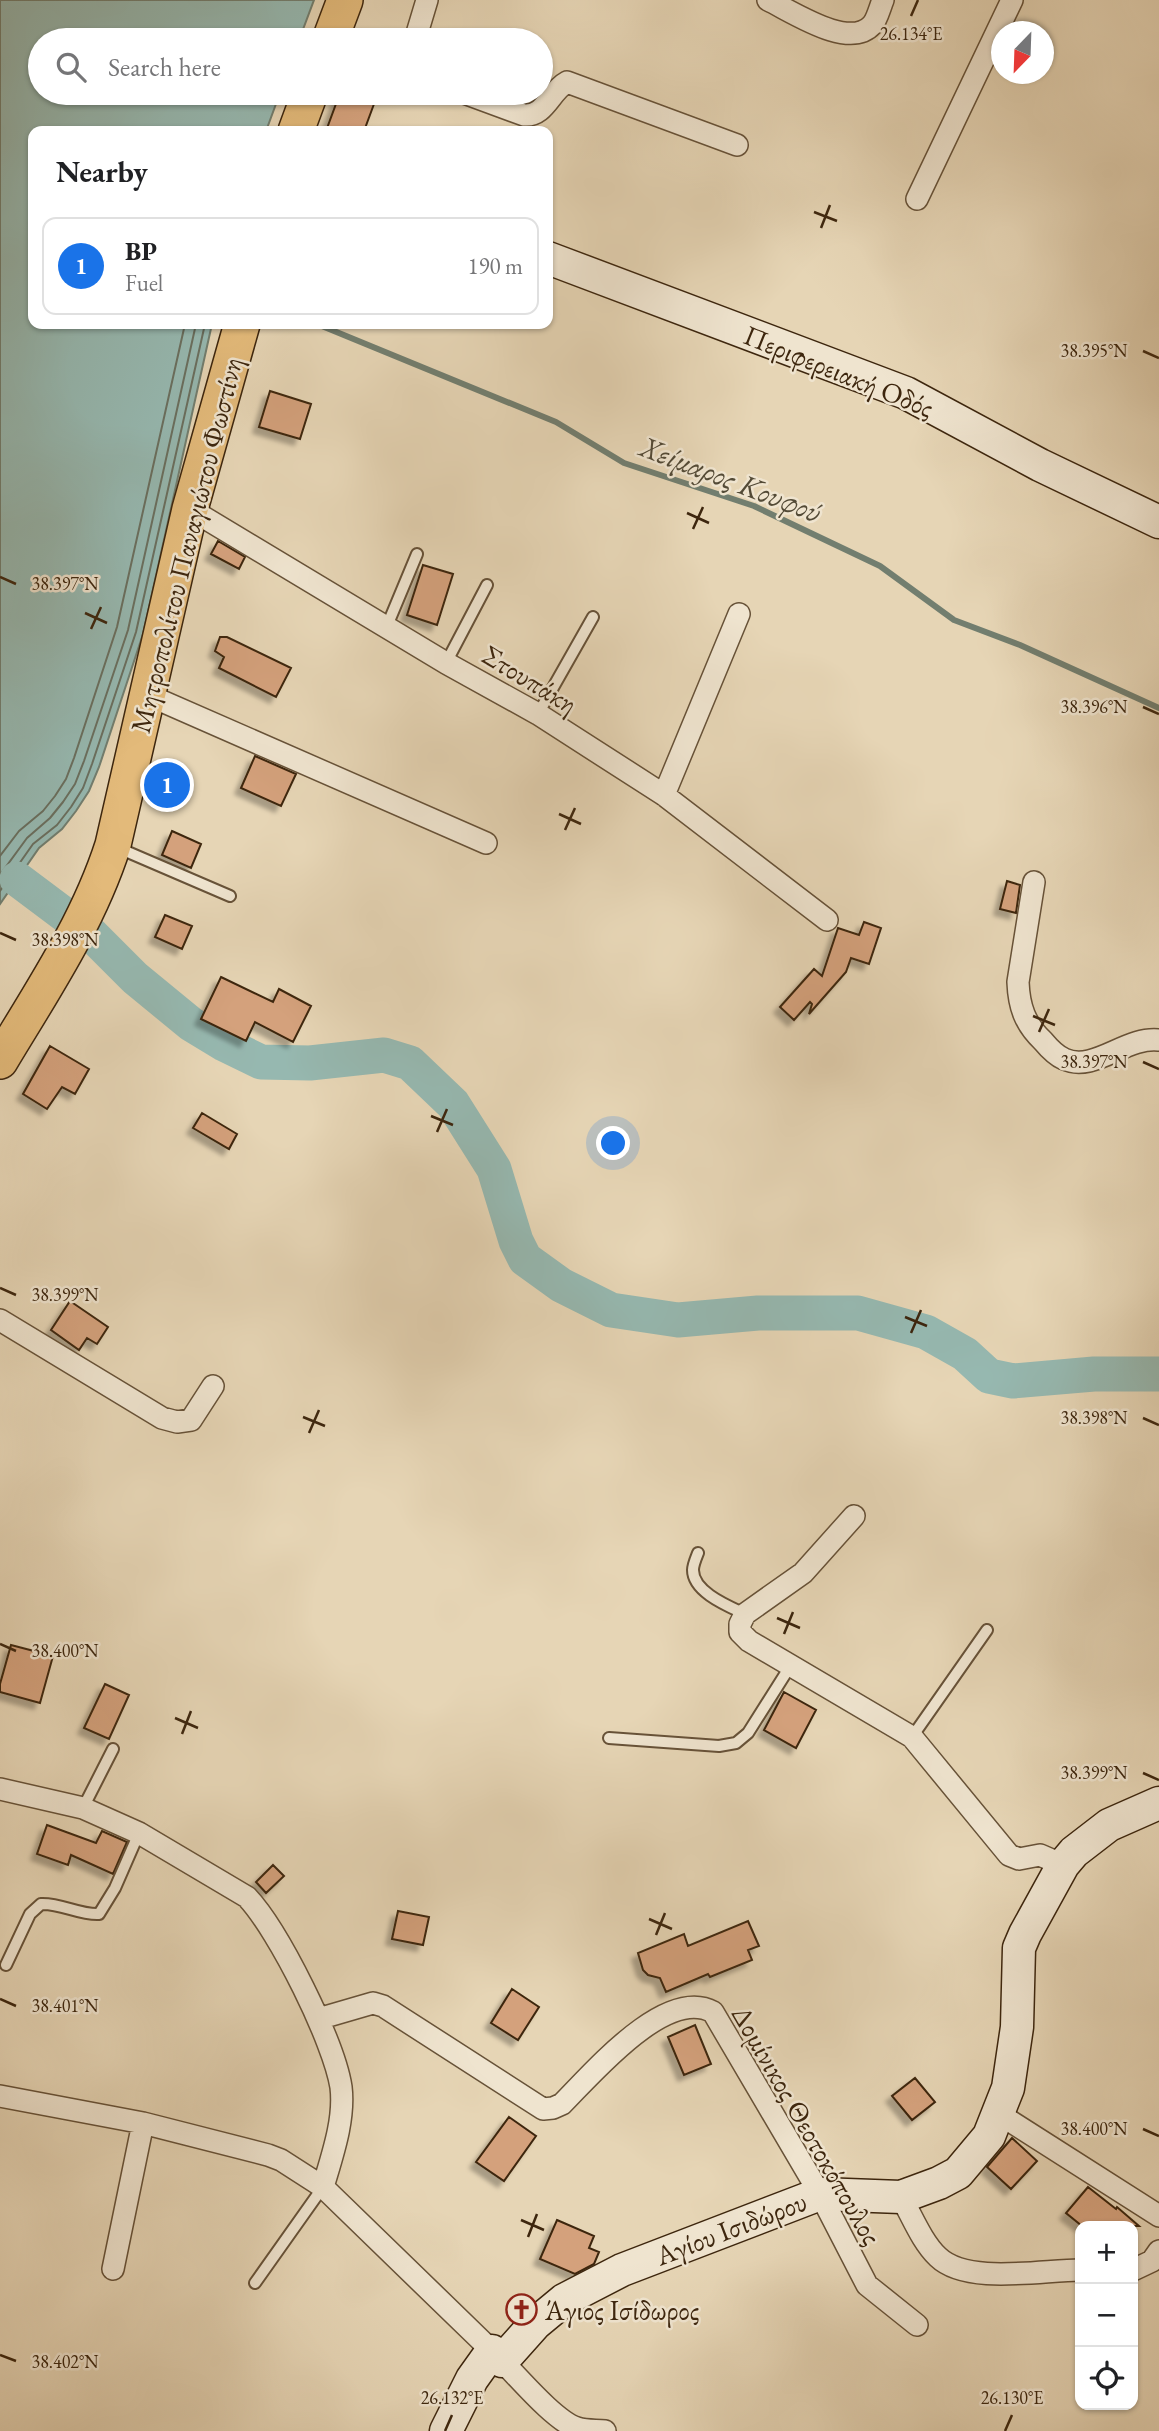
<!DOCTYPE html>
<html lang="en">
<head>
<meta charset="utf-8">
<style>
	body { margin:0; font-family:"EB Garamond",serif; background:#f6f6f6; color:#202124 }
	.controls { position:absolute; right:21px; bottom:21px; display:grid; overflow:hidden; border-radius:14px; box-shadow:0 2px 5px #0004 }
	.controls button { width:63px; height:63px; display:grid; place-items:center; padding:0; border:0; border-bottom:2px solid #e0e0e0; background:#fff; color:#202124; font:35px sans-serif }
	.compass { position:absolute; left:991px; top:21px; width:63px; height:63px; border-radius:50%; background:#fff; box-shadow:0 2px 5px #0004; rotate:203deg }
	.you { position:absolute; left:614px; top:1144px; width:24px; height:24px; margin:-18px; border:5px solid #fff; border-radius:50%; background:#1a73e8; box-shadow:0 0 0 10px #1a73e833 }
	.badge { display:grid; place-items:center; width:46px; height:46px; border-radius:50%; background:#1a73e8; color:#fff; font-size:23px; font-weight:700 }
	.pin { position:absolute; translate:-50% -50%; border:4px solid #fff; box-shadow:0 2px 7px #0006 }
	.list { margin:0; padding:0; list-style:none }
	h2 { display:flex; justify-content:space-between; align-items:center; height:91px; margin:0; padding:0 28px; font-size:30px }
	h2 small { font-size:23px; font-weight:400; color:#757577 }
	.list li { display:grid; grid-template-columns:46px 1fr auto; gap:21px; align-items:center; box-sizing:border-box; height:98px; margin:0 14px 14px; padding:0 14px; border:2px solid #e0e0e0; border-radius:14px }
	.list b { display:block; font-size:26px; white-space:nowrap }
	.list p { margin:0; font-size:23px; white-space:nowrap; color:#757577 }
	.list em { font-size:23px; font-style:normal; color:#757577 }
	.icon { flex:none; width:38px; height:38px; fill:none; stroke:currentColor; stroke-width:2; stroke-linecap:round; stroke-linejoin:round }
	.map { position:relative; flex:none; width:1159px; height:2431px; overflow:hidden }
	.search { position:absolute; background:#fff; box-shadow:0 2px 5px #0004; left:28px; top:28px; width:525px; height:77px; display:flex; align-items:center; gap:18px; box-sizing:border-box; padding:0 24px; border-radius:38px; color:#757577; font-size:26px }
	.panel { position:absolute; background:#fff; box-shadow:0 2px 5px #0004; left:28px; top:126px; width:525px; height:203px; border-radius:14px }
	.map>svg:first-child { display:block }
	.water { fill:#96b8b0; stroke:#727e6f; stroke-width:2 }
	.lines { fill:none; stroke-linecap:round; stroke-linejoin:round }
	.shore { stroke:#6a6f5f; stroke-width:2 }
	.stream { stroke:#727e6f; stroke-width:6 }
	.river { stroke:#96b8b0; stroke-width:35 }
	.building { fill:#d4a17b; stroke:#3d260e; stroke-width:2; filter:url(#shadow) }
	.lane-casing { stroke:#675238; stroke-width:14 }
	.street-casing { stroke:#675238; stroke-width:24 }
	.secondary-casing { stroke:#3d260e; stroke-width:35 }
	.primary-casing { stroke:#3d260e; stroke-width:38 }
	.lane { stroke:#efe4cf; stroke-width:10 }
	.street { stroke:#efe4cf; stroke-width:21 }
	.secondary { stroke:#efe4cf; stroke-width:32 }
	.primary { stroke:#e3ba7a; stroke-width:35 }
	.ticks { fill:none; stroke:#3d260e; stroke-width:2.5 }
	.labels { text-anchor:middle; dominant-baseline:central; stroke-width:5; stroke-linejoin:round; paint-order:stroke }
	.street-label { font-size:28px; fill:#3d260e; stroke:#efe4cf }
	.poi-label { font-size:28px; fill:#3d260e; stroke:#efe4cf; text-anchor:start }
	.water-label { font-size:30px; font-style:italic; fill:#534a36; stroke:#efe4cf }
	.ticks-label { font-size:18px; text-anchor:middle; fill:#3d260e; stroke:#efe4cf; stroke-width:5; stroke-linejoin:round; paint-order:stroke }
</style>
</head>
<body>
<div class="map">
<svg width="1159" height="2431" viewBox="0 0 1159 2431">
	<defs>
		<filter id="shadow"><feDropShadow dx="-6" dy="6" stdDeviation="2" flood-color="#0004"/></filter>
	</defs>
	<rect width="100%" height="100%" fill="#e6d5b5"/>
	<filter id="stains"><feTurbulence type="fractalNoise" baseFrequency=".00286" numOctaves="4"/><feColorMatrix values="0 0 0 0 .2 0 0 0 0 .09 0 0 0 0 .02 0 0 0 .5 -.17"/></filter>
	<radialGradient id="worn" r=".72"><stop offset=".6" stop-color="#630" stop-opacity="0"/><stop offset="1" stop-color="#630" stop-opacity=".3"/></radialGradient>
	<path class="water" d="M0 0H314L299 40H40V93H280L266 131H33V324H212L143 634 99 767 89 791 76 811 62 829 39 848 0 904Z"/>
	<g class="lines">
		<path class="shore" d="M0 856 19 831 43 811 55 796 66 779 74 758 117 627 185 324
			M0 875 27 838 50 818 63 802 75 784 84 761 128 630 196 324
			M0 891 33 844 57 825 71 807 83 788 92 764 136 632 205 324"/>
		<path class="stream" d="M317 324 556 422 624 463 754 506 880 566 954 620 1020 645 1159 708"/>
		<path class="river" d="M17 879 93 936 135 978 191 1024 224 1044 261 1062 310 1063 384 1055 410 1063 453 1104 494 1169 516 1241 525 1259 561 1285 611 1310 678 1320 758 1313H858L926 1332 965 1354 989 1376 1013 1381 1094 1374H1159"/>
	</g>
	<path class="building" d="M340 93 374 104 364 131H326Z
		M270 391 311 404 300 439 259 427Z
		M218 541 245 557 239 569 211 554Z
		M423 565 453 574 437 625 407 615Z
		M220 637H227L291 668 276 697 219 668 224 657 215 651Z
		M255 756 296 774 281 806 241 788Z
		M161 777 177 782 173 797 157 791Z
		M172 831 201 844 191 868 162 855Z
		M1007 881 1020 885 1016 913 1000 909Z
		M165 915 192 926 182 949 155 937Z
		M864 922 881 928 869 964 851 958 846 972 809 1014 812 1004 810 1002 794 1020 780 1007 814 969 822 976 838 928 859 935Z
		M221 977 273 1002 279 989 311 1006 293 1042 255 1022 246 1041 201 1019Z
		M50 1046 89 1069 75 1094 62 1087 47 1109 23 1094Z
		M202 1113 237 1134 229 1149 193 1128Z
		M70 1301 108 1327 97 1344 87 1338 79 1350 51 1330Z
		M11 1645 53 1656 40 1703 0 1692V1684Z
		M105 1684 129 1695 109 1739 84 1728Z
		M784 1692 816 1710 796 1748 764 1730Z
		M47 1825 96 1843 102 1831 127 1842 113 1874 71 1855 68 1865 37 1854Z
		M273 1865 284 1876 266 1893 256 1882Z
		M398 1911 429 1917 423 1945 392 1939Z
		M748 1921 759 1946 748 1950 752 1960 710 1977 708 1974 666 1992 660 1978 648 1975 643 1970 638 1953 684 1934 688 1946Z
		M512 1989 539 2007 518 2040 491 2023Z
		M695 2025 711 2064 684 2075 668 2037Z
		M915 2078 935 2102 912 2120 892 2096Z
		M509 2117 536 2136 504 2181 476 2162Z
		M1012 2138 1037 2161 1011 2189 987 2167Z
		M1088 2187 1116 2209 1117 2207 1139 2226H1082L1066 2213Z
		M557 2220 594 2236 589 2248 599 2252 594 2264 575 2274 540 2259Z"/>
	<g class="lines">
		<defs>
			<path id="lane" d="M387 626 417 554
				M446 663 487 585
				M538 714 593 617
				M116 847 230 896
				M698 1553C696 1558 693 1565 693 1570 693 1592 728 1606 745 1614
				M912 1737 987 1630
				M609 1738 719 1746 736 1743 748 1733 791 1665
				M83 1808 113 1749
				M6 1965 30 1914 41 1904C61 1903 79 1915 99 1914L115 1888 139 1833
				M255 2283 323 2187"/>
			<path id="street" d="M768 0C793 12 849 50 872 25 877 20 880 7 883 0
				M415 40 427 0
				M464 93 524 115C545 117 550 91 567 82L737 145
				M917 199 1012 0
				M190 509 446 663 538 714 664 795 827 920
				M148 695 486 843
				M664 795 739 614
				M1034 882 1018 982C1019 1007 1025 1024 1043 1041 1048 1047 1057 1056 1064 1059 1094 1073 1126 1036 1159 1040
				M0 1320 162 1418 177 1422 191 1420 213 1386
				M854 1516 803 1573 745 1614 740 1624V1632L749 1641 912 1737 1009 1855 1019 1859 1040 1855 1063 1865
				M0 1789 83 1808 139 1833 247 1897C279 1931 334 2042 341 2087 345 2120 332 2156 323 2187L492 2351
				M318 2019 373 2003 383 2006 543 2109 553 2108 562 2104C592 2074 666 1986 713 2012L820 2194 867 2285 917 2325
				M0 2096 143 2123 268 2155 281 2160 323 2187
				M999 2114 1159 2216
				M901 2197C912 2216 922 2242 938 2257 967 2285 1042 2270 1080 2270
				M113 2269 143 2123
				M1133 2270 1152 2261 1159 2251
				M502 2361C519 2378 555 2421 577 2428 586 2431 596 2430 605 2431"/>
			<path id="secondary" d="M548 258 906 393 1040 465 1159 522
				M446 2431 472 2379 492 2351 502 2361 535 2324 564 2300 622 2270 820 2194 901 2197 939 2183 958 2173 989 2136 1008 2088 1017 2027 1019 1948 1025 1934 1063 1865 1074 1852 1109 1825 1159 1803"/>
			<path id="primary" d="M330 40 345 0
				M296 131 310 93
				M0 1061C42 991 88 923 113 845L190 509 242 324"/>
		</defs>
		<use href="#lane" class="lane-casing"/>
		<use href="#street" class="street-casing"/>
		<use href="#secondary" class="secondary-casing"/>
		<use href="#primary" class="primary-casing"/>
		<use href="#lane" class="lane"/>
		<use href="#street" class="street"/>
		<use href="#secondary" class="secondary"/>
		<use href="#primary" class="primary"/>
	</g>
	<path class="ticks" d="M911 16 918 0M814 212 837 221M821 228 830 205M1143 351 1159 358M687 513 709 523M693 529 703 507M0 577 16 584M85 613 107 623M91 629 101 607M1143 707 1159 714M559 814 581 824M565 830 575 808M0 933 16 940M1033 1016 1055 1025M1039 1032 1049 1009M1143 1062 1159 1069M431 1116 453 1125M437 1132 447 1109M0 1288 16 1295M905 1317 927 1326M911 1333 921 1310M303 1417 325 1426M1143 1418 1159 1425M309 1433 319 1410M777 1618 800 1628M784 1634 793 1612M0 1644 16 1651M175 1718 198 1728M182 1734 191 1711M1143 1773 1159 1780M649 1919 672 1929M656 1935 665 1913M0 1999 16 2006M1143 2129 1159 2136M521 2220 544 2230M528 2237 537 2214M0 2355 16 2361M445 2431 452 2415M1005 2431 1012 2415"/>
	<defs>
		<symbol id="church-ring" viewBox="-11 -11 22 22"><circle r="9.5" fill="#efe4cf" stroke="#8f2418" stroke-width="1.5"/><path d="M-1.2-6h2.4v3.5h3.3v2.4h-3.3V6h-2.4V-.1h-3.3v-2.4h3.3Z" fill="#8f2418"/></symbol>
	</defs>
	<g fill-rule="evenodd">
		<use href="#church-ring" x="504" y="2292" width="35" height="35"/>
	</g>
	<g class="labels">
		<g class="street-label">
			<text transform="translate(839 371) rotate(22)">Περιφερειακή Οδός</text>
			<text transform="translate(186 545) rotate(-76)">Μητροπολίτου Παναγιώτου Φωστίνη</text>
			<text transform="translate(530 679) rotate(31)">Στουπάκη</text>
			<text transform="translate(807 2125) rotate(60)">Δομίνικος Θεοτοκόπουλος</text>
			<text transform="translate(731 2228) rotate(-21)">Αγίου Ισιδώρου</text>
		</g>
		<g class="poi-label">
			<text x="545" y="2310">Άγιος Ισίδωρος</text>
		</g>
		<g class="water-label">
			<text transform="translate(731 479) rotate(21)">Χείμαρος Κουφού</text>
		</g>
	</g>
	<g class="ticks-label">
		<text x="911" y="40">26.134°E</text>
		<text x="1094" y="357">38.395°N</text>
		<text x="65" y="590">38.397°N</text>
		<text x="1094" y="713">38.396°N</text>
		<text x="65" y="946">38.398°N</text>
		<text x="1094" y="1068">38.397°N</text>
		<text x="65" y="1301">38.399°N</text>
		<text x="1094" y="1424">38.398°N</text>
		<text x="65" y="1657">38.400°N</text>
		<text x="1094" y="1779">38.399°N</text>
		<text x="65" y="2012">38.401°N</text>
		<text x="1094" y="2135">38.400°N</text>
		<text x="65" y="2368">38.402°N</text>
		<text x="452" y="2404">26.132°E</text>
		<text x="1012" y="2404">26.130°E</text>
	</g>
	<rect width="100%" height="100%" filter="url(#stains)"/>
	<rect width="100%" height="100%" fill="url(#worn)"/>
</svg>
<div class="controls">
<button>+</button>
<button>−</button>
<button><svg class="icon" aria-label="locate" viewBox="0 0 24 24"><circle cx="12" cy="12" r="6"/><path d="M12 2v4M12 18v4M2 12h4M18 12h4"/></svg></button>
</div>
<svg class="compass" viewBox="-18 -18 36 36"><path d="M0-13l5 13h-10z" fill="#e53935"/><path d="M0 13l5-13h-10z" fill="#757577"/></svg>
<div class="you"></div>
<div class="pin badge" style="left:167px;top:785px">1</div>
<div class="search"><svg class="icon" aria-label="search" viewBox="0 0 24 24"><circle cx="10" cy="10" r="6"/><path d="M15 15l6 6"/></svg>Search here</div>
<section class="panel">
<h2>Nearby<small></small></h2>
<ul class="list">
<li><span class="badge">1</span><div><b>BP</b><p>Fuel</p></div><em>190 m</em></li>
</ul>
</section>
</div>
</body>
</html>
